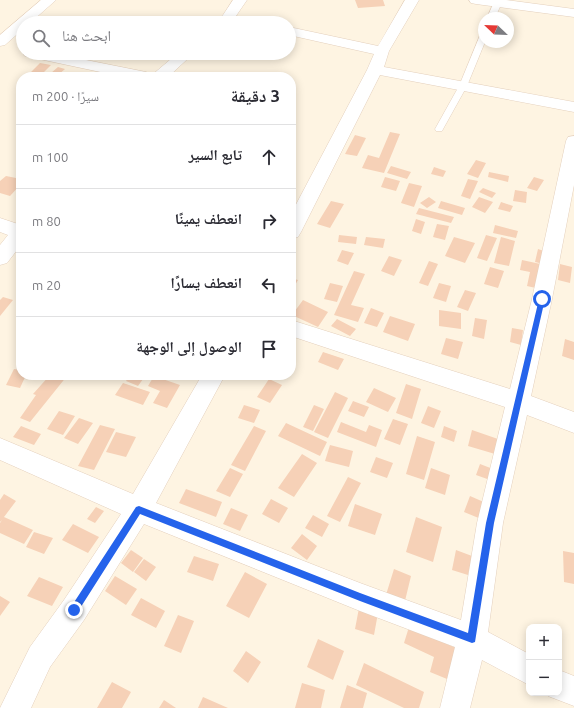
<!DOCTYPE html>
<html lang="ar">
<head>
<meta charset="utf-8">
<style>
	body { margin:0; font-family:Ubuntu,"Noto Naskh Arabic",sans-serif; background:#f7f7f7; color:#2b2b33; direction:rtl }
	.controls { position:absolute; right:12px; bottom:12px; display:grid; overflow:hidden; border-radius:8px; box-shadow:0 2px 10px #0003 }
	.controls button { width:36px; height:36px; display:grid; place-items:center; padding:0; border:0; border-bottom:1px solid #e1e1e2; background:#fff; color:#2b2b33; font:20px sans-serif }
	.compass { position:absolute; left:478px; top:12px; width:36px; height:36px; border-radius:50%; background:#fff; box-shadow:0 2px 10px #0003; rotate:293deg }
	.stop { position:absolute; width:12px; height:12px; margin:-9px; border:3px solid #2563eb; border-radius:50%; background:#fff }
	.stop.end { background:#2563eb; border-color:#fff; box-shadow:0 1px 4px #0008 }
	.list { margin:0; padding:0; list-style:none }
	h2 { display:flex; justify-content:space-between; align-items:center; height:52px; margin:0; padding:0 16px; font-size:17px }
	h2 small { font-size:13px; font-weight:400; color:#7c7c81 }
	.list li { display:grid; grid-template-columns:26px 1fr auto; gap:12px; align-items:center; box-sizing:border-box; height:64px; padding:0 16px; border-top:1px solid #e1e1e2 }
	.list b { display:block; font-size:15px; white-space:nowrap }
	.list em { font-size:13px; font-style:normal; color:#7c7c81 }
	.icon { flex:none; width:22px; height:22px; fill:none; stroke:currentColor; stroke-width:2; stroke-linecap:round; stroke-linejoin:round }
	.map { position:relative; flex:none; width:574px; height:708px; overflow:hidden; direction:ltr }
	.search { position:absolute; background:#fff; box-shadow:0 2px 10px #0003; left:16px; top:16px; width:280px; height:44px; display:flex; align-items:center; gap:10px; box-sizing:border-box; padding:0 14px; border-radius:22px; color:#7c7c81; font-size:15px }
	.panel { position:absolute; background:#fff; box-shadow:0 2px 10px #0003; left:16px; top:72px; width:280px; height:308px; border-radius:16px; direction:rtl }
	.map>svg:first-child { display:block }
	.building { fill:#f6d1b7 }
	.lines { fill:none; stroke-linecap:round; stroke-linejoin:round }
	.service-casing { stroke:#e4d0bd; stroke-width:1 }
	.minor-casing { stroke:#e4d0bd; stroke-width:1 }
	.service { fill:#fff; fill-rule:evenodd }
	.minor { fill:#fff; fill-rule:evenodd }
	.route { fill:#2563eb }
</style>
</head>
<body>
<div class="map">
<svg width="574" height="708" viewBox="0 0 574 708">
	<rect width="100%" height="100%" fill="#fef4e2"/>
	<path class="building" d="M355 0H383L385 6 358 8Z
		M40 63 51 65 42 74 31 72Z
		M58 67 65 69 58 75 51 73Z
		M390 132 400 134 384 173 362 168 368 155 379 158Z
		M355 135 366 138 357 156 345 154Z
		M476 160 486 163 478 178 467 174Z
		M391 166 411 172 407 179 387 173Z
		M434 167 446 171 443 177 431 174Z
		M489 172 509 176 508 182 488 177Z
		M6 176 21 179V184L10 196 0 193V181Z
		M385 177 400 181 396 191 381 187Z
		M534 177 544 180 537 191 527 188Z
		M468 179 478 181 470 199 461 196Z
		M409 183 422 186 414 207 401 203Z
		M483 188 496 193 492 198 479 192Z
		M515 190 527 192 526 203 513 201Z
		M429 197 436 202 427 208 420 203Z
		M479 197 493 202 485 213 472 207Z
		M331 201 344 204 330 228 317 224Z
		M441 201 465 208 462 215 438 208Z
		M501 202 513 206 510 212 498 209Z
		M419 208 454 217 451 223 416 214Z
		M416 219 425 222 421 234 412 231Z
		M437 224 449 226 445 240 433 237Z
		M495 225 518 231 516 238 493 233Z
		M339 235 357 237 356 244 338 242Z
		M486 235 497 238 487 261 477 258Z
		M366 237 385 239 383 248 364 245Z
		M454 237 475 243 465 263 445 256Z
		M501 237 515 241 509 266 494 263Z
		M538 249 550 253 548 265 535 262Z
		M342 250 354 253 348 265 337 261Z
		M389 256 402 260 394 276 381 271Z
		M522 260 545 265 540 289 527 286 530 272 520 270Z
		M429 261 438 264 428 286 419 283Z
		M560 264 572 267 570 283 558 280Z
		M490 267 504 271 498 288 484 284Z
		M354 271 365 274 351 305 364 308 358 322 334 315Z
		M291 278 298 280 291 292Z
		M330 283 343 286 337 302 324 299Z
		M439 283 451 286 446 302 433 298Z
		M465 290 476 293 468 311 457 307Z
		M3 297 13 300 0 316V300Z
		M303 300 328 312 318 327 292 315Z
		M371 308 384 313 377 327 364 323Z
		M439 310 461 313V329L439 326Z
		M390 316 415 324 408 341 383 332Z
		M475 318 487 320 484 339 472 336Z
		M337 319 356 329 350 336 331 326Z
		M512 328 523 330 521 345 510 342Z
		M446 338 463 342 458 359 441 354Z
		M565 339 574 342V360L562 356Z
		M323 352 344 359 338 370 318 362Z
		M14 369 21 370V375H26L20 388 6 385Z
		M50 375 67 376 30 422 20 418 36 395 33 394Z
		M130 375H146L138 386 126 381Z
		M154 376 180 385 167 408 153 403 160 391 148 386Z
		M269 379 282 385 270 403 257 397Z
		M123 383 150 392 143 405 115 395Z
		M406 384 421 389 412 419 396 413Z
		M374 388 396 398 388 412 366 402Z
		M335 392 348 398 328 438 314 432Z
		M353 401 369 407 364 417 348 411Z
		M244 405 260 410 254 423 238 418Z
		M314 405 324 409 313 431 303 427Z
		M428 406 441 411 434 428 421 423Z
		M59 411 75 416 63 435 47 429Z
		M79 418 93 423 78 444 64 438Z
		M393 419 408 424 400 445 384 439Z
		M341 422 366 432 369 425 382 430 376 447 337 432Z
		M286 423 327 442 320 456 278 436Z
		M100 425 115 429 94 470 78 466Z
		M21 426 41 434 34 445 13 437Z
		M254 426 266 431 245 471 231 465Z
		M444 426 457 431 454 442 441 437Z
		M472 430 498 439 495 454 468 446Z
		M116 432 136 437 126 457 106 452Z
		M417 436 435 442 424 480 406 474Z
		M330 445 353 451 349 467 325 461Z
		M302 454 317 463 294 497 278 488Z
		M376 457 393 463 387 478 370 472Z
		M480 464 493 469 490 480 476 475Z
		M230 468 243 474 230 497 216 491Z
		M431 468 450 475 445 495 425 488Z
		M348 477 361 483 340 522 327 516Z
		M186 489 222 502 216 517 179 503Z
		M4 494 16 501 4 517 33 530 24 544 0 533V523L2 520 0 522V500Z
		M470 496 486 503 481 519 464 512Z
		M271 499 288 508 279 523 262 514Z
		M355 504 382 514 375 535 348 526Z
		M96 507 104 511 95 523 87 519Z
		M231 508 248 515 240 531 223 524Z
		M313 515 329 524 322 537 305 528Z
		M416 517 442 527 433 562 406 552Z
		M73 524 99 537 88 553 62 540Z
		M34 532 53 538 44 554 26 547Z
		M302 534 317 546 307 560 291 548Z
		M131 550 143 558 133 572 121 563Z
		M456 550 472 556 468 575 452 570Z
		M563 551 574 553V584L564 582Z
		M194 556 219 564 213 581 187 572Z
		M144 559 156 567 146 581 134 572Z
		M394 569 411 576 404 605 385 598Z
		M245 572 267 584 249 618 226 606Z
		M115 576 137 589 126 605 105 591Z
		M39 577 63 587 52 606 27 596Z
		M0 596 10 602 0 616Z
		M141 598 165 611 156 628 131 615Z
		M359 608 378 613 374 635 355 629Z
		M178 615 194 621 181 653 164 646Z
		M409 627 456 648 447 679 430 672 434 657 404 643Z
		M318 639 344 651 333 680 307 667Z
		M246 651 261 662 248 683 233 671Z
		M364 663 424 692 419 708H404L356 685Z
		M112 682 131 692 122 708H97Z
		M302 683 325 690 321 708H295Z
		M347 685 367 693 363 708H340Z
		M203 697 228 708H198Z
		M164 700 176 708H159Z"/>
	<g class="lines">
		<defs>
			<path id="service" d="M495 0H503L495 18H487Z
				M481 33H484L485 42 467 86 442 131H436L435 129 459 86Z"/>
			<path id="minor" d="M41 0H56L30 23H23V29L5 45 0 46V35Z
				M233 0H247L236 16 256 20 258 23H215L223 15Z
				M405 0H419L389 51 384 67 574 102V112L380 75 301 232 298 237 291 239V214L367 70 374 54 289 35V27L378 46Z
				M469 0H506L574 9V17L476 4 471 3Z
				M23 53H51L146 72 152 75 178 53H194L168 77H124L30 57 25 56Z
				M574 136V185L552 299 531 396 574 412V433L527 415 503 523 488 632 529 654V685L482 660 470 708H440L455 647 360 611 144 524 84 620 50 667 31 708H0L30 647 64 600 121 514 0 460V438L133 494 202 375H225L156 503 360 583 461 620 477 523 505 407 291 336V320L510 389 532 299 566 141 568 137Z
				M0 218 21 225V245L7 263 0 265V245L8 235 0 232Z
				M559 670 574 676V706L548 696 547 693H559Z"/>
		</defs>
		<use href="#service" class="service-casing"/>
		<use href="#minor" class="minor-casing"/>
		<use href="#service" class="service"/>
		<use href="#minor" class="minor"/>
	</g>
	<path class="route" d="M542 296 545 299 494 523 475 642 472 643 360 601 140 514 77 613 74 614 71 613 70 610 71 607 136 507 139 506 360 593 468 633 486 523 539 299Z"/>
</svg>
<div class="controls">
<button>+</button>
<button>−</button>
</div>
<svg class="compass" viewBox="-18 -18 36 36"><path d="M0-13l5 13h-10z" fill="#e53935"/><path d="M0 13l5-13h-10z" fill="#7c7c81"/></svg>
<div class="stop" style="left:542px;top:299px"></div>
<div class="stop end" style="left:74px;top:610px"></div>
<div class="search"><svg class="icon" aria-label="search" viewBox="0 0 24 24"><circle cx="10" cy="10" r="6"/><path d="M15 15l6 6"/></svg>ابحث هنا</div>
<section class="panel">
<h2>3 دقيقة<small>سيرًا · 200 m</small></h2>
<ul class="list">
<li><svg class="icon" aria-label="ahead" viewBox="0 0 24 24"><path d="M12 20V5M6 11l6-6 6 6"/></svg><div><b>تابع السير</b></div><em>100 m</em></li>
<li><svg class="icon" aria-label="right" viewBox="0 0 24 24"><path d="M7 20v-9h11M14 6l5 5-5 5"/></svg><div><b>انعطف يمينًا</b></div><em>80 m</em></li>
<li><svg class="icon" aria-label="left" viewBox="0 0 24 24"><path d="M17 20v-9H6M10 6l-5 5 5 5"/></svg><div><b>انعطف يسارًا</b></div><em>20 m</em></li>
<li><svg class="icon" aria-label="arrive" viewBox="0 0 24 24"><path d="M6 21V4h12l-3 4 3 4H6"/></svg><div><b>الوصول إلى الوجهة</b></div></li>
</ul>
</section>
</div>
</body>
</html>
